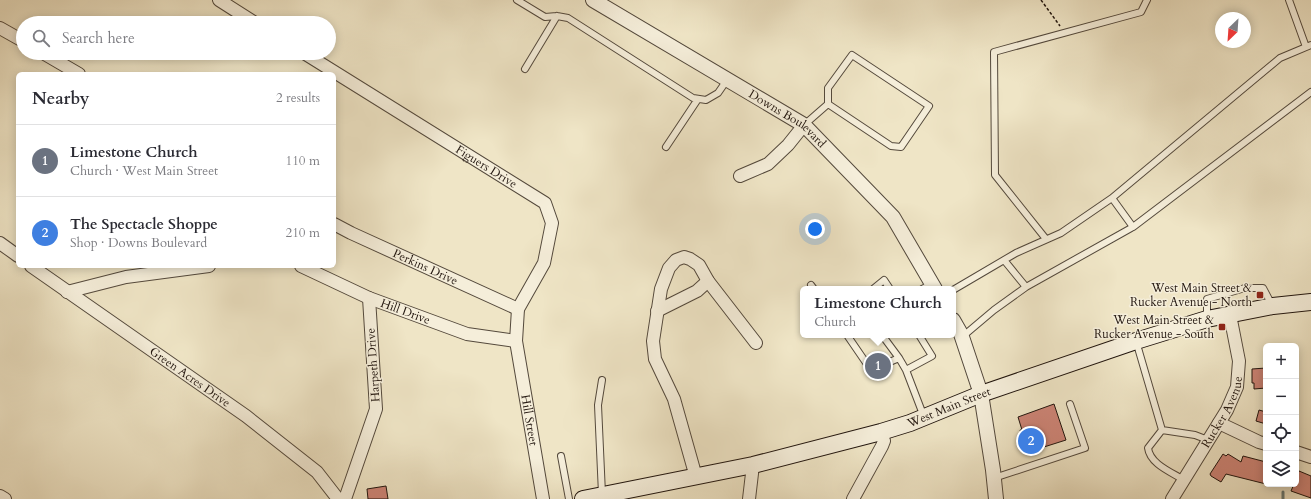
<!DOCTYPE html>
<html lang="en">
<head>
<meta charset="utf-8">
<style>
	body { margin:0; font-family:Cardo,serif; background:#f7f7f7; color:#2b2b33 }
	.controls { position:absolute; right:12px; bottom:12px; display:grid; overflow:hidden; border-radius:6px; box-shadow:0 2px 10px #0003 }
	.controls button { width:36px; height:36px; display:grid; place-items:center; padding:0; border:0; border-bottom:1px solid #e1e1e2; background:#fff; color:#2b2b33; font:20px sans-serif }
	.compass { position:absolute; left:1215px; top:12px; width:36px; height:36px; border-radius:50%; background:#fff; box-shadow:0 2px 10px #0003; rotate:205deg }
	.you { position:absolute; left:815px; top:229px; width:14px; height:14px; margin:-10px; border:3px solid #fff; border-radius:50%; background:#1a73e8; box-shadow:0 0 0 6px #1a73e833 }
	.badge { display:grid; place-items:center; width:26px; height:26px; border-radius:50%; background:#8f2418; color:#fff; font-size:13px; font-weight:700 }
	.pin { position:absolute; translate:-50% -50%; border:2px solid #fff; box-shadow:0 1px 4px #0006 }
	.popup { position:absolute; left:800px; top:286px; width:156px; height:52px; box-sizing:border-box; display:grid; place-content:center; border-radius:6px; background:#fff; filter:drop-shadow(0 1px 3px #0005); font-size:13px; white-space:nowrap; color:#7c7c81 }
	.popup b { font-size:15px; color:#2b2b33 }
	.popup::after { content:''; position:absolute; left:50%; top:100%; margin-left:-8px; border:8px solid transparent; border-top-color:#fff }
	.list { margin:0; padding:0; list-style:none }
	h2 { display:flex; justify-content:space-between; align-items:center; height:52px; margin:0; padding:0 16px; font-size:17px }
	h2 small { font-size:13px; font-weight:400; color:#7c7c81 }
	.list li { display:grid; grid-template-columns:26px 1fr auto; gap:12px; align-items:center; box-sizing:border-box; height:72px; padding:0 16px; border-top:1px solid #e1e1e2 }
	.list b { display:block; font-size:15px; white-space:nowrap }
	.list p { margin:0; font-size:13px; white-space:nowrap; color:#7c7c81 }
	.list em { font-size:13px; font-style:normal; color:#7c7c81 }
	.icon { flex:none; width:22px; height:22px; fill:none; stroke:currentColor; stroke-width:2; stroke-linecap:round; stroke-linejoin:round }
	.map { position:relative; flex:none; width:1311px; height:499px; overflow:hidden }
	.search { position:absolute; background:#fff; box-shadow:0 2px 10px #0003; left:16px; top:16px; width:320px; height:44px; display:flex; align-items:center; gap:10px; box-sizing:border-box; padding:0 14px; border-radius:22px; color:#7c7c81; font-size:15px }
	.panel { position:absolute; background:#fff; box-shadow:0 2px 10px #0003; left:16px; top:72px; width:320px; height:196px; border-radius:6px }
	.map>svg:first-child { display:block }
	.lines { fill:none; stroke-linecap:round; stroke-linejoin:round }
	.stream { stroke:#6a7a75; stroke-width:3 }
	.building { fill:#cd8476; stroke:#21150e }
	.service-casing { stroke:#54493c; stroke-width:8 }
	.minor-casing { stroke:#54493c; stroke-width:14 }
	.tertiary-casing { stroke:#54493c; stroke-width:16 }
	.secondary-casing { stroke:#21150e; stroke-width:18 }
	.path { stroke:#21150e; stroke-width:1.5; stroke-dasharray:3 2; stroke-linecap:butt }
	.service { stroke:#f5eeda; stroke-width:6 }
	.minor { stroke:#f5eeda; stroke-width:12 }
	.tertiary { stroke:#f5eeda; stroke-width:14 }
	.secondary { stroke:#f5eeda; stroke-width:16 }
	.poi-dot { fill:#8f2418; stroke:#f5eeda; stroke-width:1.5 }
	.labels { text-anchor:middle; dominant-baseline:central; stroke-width:3; stroke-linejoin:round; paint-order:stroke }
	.street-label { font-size:12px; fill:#21150e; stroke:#f5eeda }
	.poi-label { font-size:12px; fill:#21150e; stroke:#f5eeda; text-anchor:end }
</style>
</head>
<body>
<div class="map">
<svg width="1311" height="499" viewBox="0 0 1311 499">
	<rect width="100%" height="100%" fill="#efe5c6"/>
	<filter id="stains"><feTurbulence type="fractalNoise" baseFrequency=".005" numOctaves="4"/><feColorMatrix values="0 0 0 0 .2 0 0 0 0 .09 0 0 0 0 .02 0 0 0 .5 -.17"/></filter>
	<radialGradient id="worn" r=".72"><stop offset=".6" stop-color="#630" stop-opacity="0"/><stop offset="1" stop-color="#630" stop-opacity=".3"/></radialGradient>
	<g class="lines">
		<path class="stream" d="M1283 492V499"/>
	</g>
	<path class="building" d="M1266 368V388L1254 389V383H1252V369Z
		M1054 404 1066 440 1025 453 1021 440 1023 439 1020 430H1022L1018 417Z
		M1259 410 1266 412V424L1256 421Z
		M1223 454 1226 456 1228 454 1241 462 1243 456 1266 462V484L1226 474 1221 482 1211 476 1210 474Z
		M1299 471 1311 476V498L1291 491 1294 484H1296V479Z
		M386 486 388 499H368L367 489Z"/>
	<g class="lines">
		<defs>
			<path id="service" d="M517 0 545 17 557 16 568 18 693 98 706 100 718 93 727 80
				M1289 0 1306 47
				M525 69 557 16
				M804 125 828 104 891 146 901 147 929 106 852 55 828 88V104
				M666 147 698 99
				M1112 198 1280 58 1311 45
				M1133 227 1311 92
				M1046 239 995 175 994 52 1141 12 1147 0
				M1004 260 1026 287
				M811 285 814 289
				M873 289 884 280 890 289
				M922 289 932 284
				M953 290 1016 253 1061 233 1112 198 1133 227 1026 287 994 310 962 337
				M1207 318V299L1245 288H1263L1272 305
				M847 335 871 370 899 358 906 370 932 356 919 335
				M882 335 899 358
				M1136 341 1162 430 1195 435 1208 440
				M906 370 924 417
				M1162 430 1148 448C1150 464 1171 472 1184 480
				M561 456 569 499
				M994 478 1085 448 1070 404
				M602 494 598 405 602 380"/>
			<g id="minor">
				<path d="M219 0 255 23"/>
				<path d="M0 28 23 41"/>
				<path d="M43 53 79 74"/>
				<path id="s1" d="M304 53 545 203 552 223 544 263 518 309 516 341 543 499"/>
				<path d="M740 176 768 164 788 145 804 125"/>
				<path id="s2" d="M334 224 351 233 518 309"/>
				<path d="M0 243 18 256"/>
				<path id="s3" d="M31 266 246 416 317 472 338 499"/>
				<path id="s4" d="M301 266 369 298 467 334 516 341"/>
				<path d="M67 292 126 277 209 266"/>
				<path d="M657 311 697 291 708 281"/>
				<path d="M1219 423 1259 442 1266 444"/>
				<path d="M1296 452 1311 457"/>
				<path d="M696 477 674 399 655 359 653 341 661 289 669 268 676 260 684 257 690 259 699 265 708 281 756 343"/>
				<path d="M0 496 5 499"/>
				<path d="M345 499 376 409 369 298"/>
				<path d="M749 499 753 465"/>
				<path d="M853 499 882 446 884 441 881 432"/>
				<path id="s5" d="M1172 499 1227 410 1237 387 1239 361 1230 315"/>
			</g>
			<g id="tertiary">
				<path id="s6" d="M593 0 804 125 893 217 935 289"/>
				<path d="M953 320 961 334 981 394 993 470 996 499"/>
			</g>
			<g id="secondary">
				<path id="s7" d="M583 499 753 465 881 432 910 423 981 394 1136 341 1207 319 1273 306 1311 302"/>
			</g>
		</defs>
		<use href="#service" class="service-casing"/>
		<use href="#minor" class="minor-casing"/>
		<use href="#tertiary" class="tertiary-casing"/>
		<use href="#secondary" class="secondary-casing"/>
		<path class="path" d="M1041 0 1060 26"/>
		<use href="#service" class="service"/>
		<use href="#minor" class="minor"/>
		<use href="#tertiary" class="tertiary"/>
		<use href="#secondary" class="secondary"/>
	</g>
	<g class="poi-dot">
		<rect x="1256" y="291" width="8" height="8" rx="2"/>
		<rect x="1218" y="323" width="8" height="8" rx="2"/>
	</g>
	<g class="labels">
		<g class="street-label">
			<text stroke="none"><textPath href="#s6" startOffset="228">Downs Boulevard</textPath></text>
			<text stroke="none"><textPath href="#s1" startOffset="215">Figuers Drive</textPath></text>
			<text stroke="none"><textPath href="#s2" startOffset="101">Perkins Drive</textPath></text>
			<text stroke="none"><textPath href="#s4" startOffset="114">Hill Drive</textPath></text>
			<text transform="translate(373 365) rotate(-94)">Harpeth Drive</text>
			<text stroke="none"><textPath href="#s3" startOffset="194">Green Acres Drive</textPath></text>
			<text stroke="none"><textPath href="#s7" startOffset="378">West Main Street</textPath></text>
			<text stroke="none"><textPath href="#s5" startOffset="101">Rucker Avenue</textPath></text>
			<text stroke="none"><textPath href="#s1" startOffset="511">Hill Street</textPath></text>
		</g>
		<g class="poi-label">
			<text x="1252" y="288">West Main Street &amp;<tspan x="1252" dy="14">Rucker Avenue - North</tspan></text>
			<text x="1214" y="320">West Main Street &amp;<tspan x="1214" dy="14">Rucker Avenue - South</tspan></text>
		</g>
	</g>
	<rect width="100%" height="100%" filter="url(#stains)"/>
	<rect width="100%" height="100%" fill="url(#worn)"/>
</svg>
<div class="controls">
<button>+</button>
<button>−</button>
<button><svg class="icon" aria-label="locate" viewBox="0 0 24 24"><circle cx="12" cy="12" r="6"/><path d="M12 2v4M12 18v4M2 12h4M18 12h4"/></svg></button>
<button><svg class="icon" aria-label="layers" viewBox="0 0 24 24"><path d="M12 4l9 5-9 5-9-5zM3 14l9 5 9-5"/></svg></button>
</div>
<svg class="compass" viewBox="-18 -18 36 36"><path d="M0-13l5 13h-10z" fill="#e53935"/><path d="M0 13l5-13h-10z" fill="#7c7c81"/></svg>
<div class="you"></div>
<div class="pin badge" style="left:878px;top:366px;background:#6b7280">1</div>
<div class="popup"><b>Limestone Church</b>Church</div>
<div class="pin badge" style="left:1031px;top:441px;background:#3f7fe0">2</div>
<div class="search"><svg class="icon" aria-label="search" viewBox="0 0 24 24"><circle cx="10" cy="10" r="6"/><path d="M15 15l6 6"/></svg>Search here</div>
<section class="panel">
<h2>Nearby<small>2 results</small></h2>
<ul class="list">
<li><span class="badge" style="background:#6b7280">1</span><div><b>Limestone Church</b><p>Church · West Main Street</p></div><em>110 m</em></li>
<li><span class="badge" style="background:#3f7fe0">2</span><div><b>The Spectacle Shoppe</b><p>Shop · Downs Boulevard</p></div><em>210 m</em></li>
</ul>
</section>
</div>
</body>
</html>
